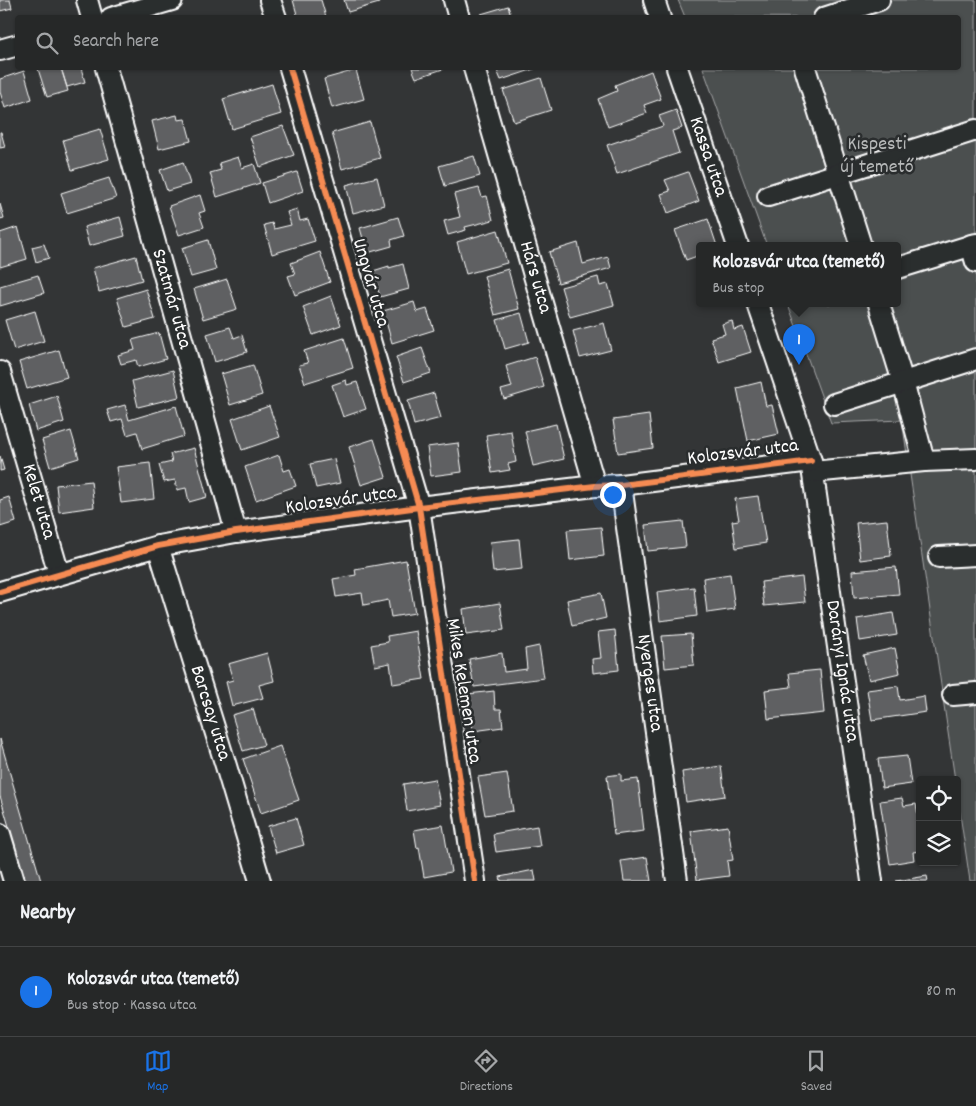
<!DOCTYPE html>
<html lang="en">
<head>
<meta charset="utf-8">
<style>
	body { margin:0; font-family:Dekko,sans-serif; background:#2e3030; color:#f1f3f6 }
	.controls { position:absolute; right:15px; bottom:15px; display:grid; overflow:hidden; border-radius:5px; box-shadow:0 1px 4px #0004 }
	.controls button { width:45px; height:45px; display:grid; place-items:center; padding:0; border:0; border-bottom:1px solid #424445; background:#262828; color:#f1f3f6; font:25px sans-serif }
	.you { position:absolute; left:612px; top:494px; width:18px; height:18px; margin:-12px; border:4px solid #fff; border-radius:50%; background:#1a73e8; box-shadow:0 0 0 8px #1a73e833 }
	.badge { display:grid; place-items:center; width:32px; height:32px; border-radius:50%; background:#1a73e8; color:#fff; font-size:16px; font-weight:700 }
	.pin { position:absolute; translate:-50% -41px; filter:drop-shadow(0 1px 2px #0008) }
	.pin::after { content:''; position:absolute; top:26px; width:18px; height:15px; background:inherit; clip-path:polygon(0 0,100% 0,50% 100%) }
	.popup { position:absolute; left:696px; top:242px; width:205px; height:65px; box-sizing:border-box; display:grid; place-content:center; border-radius:5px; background:#262828; filter:drop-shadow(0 1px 4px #0005); font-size:16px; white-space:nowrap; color:#a4a6a8 }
	.popup b { font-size:19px; color:#f1f3f6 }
	.popup::after { content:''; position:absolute; left:50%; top:100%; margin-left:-10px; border:10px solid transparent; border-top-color:#262828 }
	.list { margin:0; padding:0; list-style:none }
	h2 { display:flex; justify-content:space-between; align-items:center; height:65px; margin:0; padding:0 20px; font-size:21px }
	h2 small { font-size:16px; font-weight:400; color:#a4a6a8 }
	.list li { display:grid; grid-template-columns:32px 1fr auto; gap:15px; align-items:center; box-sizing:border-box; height:90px; padding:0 20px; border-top:1px solid #424445 }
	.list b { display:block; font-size:19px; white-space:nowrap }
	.list p { margin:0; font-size:16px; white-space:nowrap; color:#a4a6a8 }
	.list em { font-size:16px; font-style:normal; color:#a4a6a8 }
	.icon { flex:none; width:28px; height:28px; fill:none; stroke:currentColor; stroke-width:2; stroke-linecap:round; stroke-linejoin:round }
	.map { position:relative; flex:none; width:976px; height:881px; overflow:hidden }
	.search { position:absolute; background:#262828; box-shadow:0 1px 4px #0004; left:15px; right:15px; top:15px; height:55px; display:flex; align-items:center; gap:12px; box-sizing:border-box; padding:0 18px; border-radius:5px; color:#a4a6a8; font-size:19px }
	.sheet { height:155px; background:#262828 }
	nav { display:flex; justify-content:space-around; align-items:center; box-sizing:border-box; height:70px; border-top:1px solid #424445; background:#262828; font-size:14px; color:#a4a6a8 }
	nav a { display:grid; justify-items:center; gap:2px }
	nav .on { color:#1a73e8 }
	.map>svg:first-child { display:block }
	.green { fill:#4c4f50; stroke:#a6a7a8 }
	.building { fill:#5f6162; stroke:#fff }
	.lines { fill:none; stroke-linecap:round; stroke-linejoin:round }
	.minor-casing { stroke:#fff; stroke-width:24 }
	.minor { stroke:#2a2d2e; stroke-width:20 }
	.cycleway-casing { stroke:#2a2d2e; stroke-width:9 }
	.cycleway { stroke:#f68b52; stroke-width:6 }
	.labels { text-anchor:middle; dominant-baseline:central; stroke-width:5; stroke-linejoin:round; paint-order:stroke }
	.park-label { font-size:20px; fill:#b7b9b9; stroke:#2a2d2e }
	.street-label { font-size:20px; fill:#fff; stroke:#2a2d2e }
</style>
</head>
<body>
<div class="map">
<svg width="976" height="881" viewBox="0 0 976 881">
	<rect width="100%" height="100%" fill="#333536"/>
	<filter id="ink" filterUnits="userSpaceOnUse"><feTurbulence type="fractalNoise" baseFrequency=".02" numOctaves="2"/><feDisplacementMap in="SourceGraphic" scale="10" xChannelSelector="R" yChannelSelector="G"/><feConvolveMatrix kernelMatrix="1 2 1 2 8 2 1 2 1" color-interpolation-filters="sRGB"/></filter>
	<g filter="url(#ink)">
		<path class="green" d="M678 0H976V881H970L957 794V780H955L902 420 831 423 788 304H898V246H767L703 68H958V18L685 17Z"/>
		<path class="building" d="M0 0H10L12 8 0 11Z
			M293 0H321L326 17 298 18Z
			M344 0H378L379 3 348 12Z
			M508 6 512 18H482L481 14Z
			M42 68H61L68 91 47 97 38 69Z
			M61 68H81L85 82 67 87Z
			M412 68H446L416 78Z
			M496 68H537L501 80Z
			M356 70 364 99 332 108 324 79Z
			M24 71 32 99 5 108 0 92V79Z
			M651 71 661 99 644 105 647 113 608 127 598 99 617 91 615 85Z
			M541 78 551 110 514 122 503 90Z
			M272 84 281 114 232 129 223 99Z
			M676 110 682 128 672 131 679 153 617 174 607 145 663 126 659 116Z
			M177 115 178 120 185 119 191 141 159 149 152 121Z
			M370 122 380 158 342 169 332 133Z
			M283 126 294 155 260 167 250 137Z
			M100 129 109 159 72 170 63 140Z
			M0 132H1L5 147 0 148Z
			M474 156 480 176 445 186 439 166Z
			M238 157 242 168 254 164 260 183 217 197 210 173 221 170 219 163Z
			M183 162 190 184 167 191 160 170Z
			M297 172 303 191 268 203 262 183Z
			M688 172 699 201 668 213 661 194 670 191 665 180Z
			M377 177 384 205 353 213 346 185Z
			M109 178 116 198 67 213 61 193Z
			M479 188 482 197 487 196 493 220 465 227 466 230 448 235 444 221 460 217 454 194Z
			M200 195 205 211 199 213 204 227 179 235 169 206Z
			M0 204 4 218 0 219Z
			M297 209 300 221 308 219 315 241 272 254 264 225 272 223 274 229 291 225 287 212Z
			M120 217 125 236 89 246 84 227Z
			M398 217 404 236 391 240 392 246 367 253 360 228Z
			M708 219 717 246H700V255L686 260 675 230Z
			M18 227 27 259 0 267V233Z
			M498 230 507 263 466 274 457 242Z
			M208 240 216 270 191 277 182 248Z
			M578 243 583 264 608 257 611 268 558 283 549 252Z
			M44 244 49 258 36 262 32 247Z
			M320 252 330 282 295 295 288 276 295 274 291 263Z
			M136 256 142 280 99 292 93 268Z
			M403 264 409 289 380 297 373 271 389 266V268Z
			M508 269 519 309 495 315 484 276Z
			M38 275 44 293 0 306V286Z
			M598 277 600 286 608 284 614 305 570 317 561 287Z
			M227 279 237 309 203 319 194 289Z
			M146 289 155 319 126 327 117 298Z
			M331 296 341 325 313 335 303 307Z
			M414 302 417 312 427 309 434 330 392 343 383 311Z
			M35 311 44 341 14 350 5 320Z
			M521 313 529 342 505 349 497 320Z
			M732 321 734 330 743 327 751 352 719 362 711 338 725 334 722 324Z
			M604 323 611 350 580 358 573 331Z
			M230 327 234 338 242 335 247 352 215 362 207 334Z
			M159 333 166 359 138 367 136 360 121 364 118 355 135 350 132 340Z
			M344 338 353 368 305 383 299 365 308 363 304 351Z
			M422 348 431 373 404 382 396 357Z
			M59 350 67 377 27 389 19 362Z
			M535 357 544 387 504 399 501 390 512 387 506 366Z
			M253 365 262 395 230 405 221 374Z
			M173 370 179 397 138 407 132 381Z
			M346 380 347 385 357 382 366 409 343 417 332 385Z
			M761 382 766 406 772 405 779 434 748 441 737 388Z
			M434 393 441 418 414 425 408 401Z
			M57 396 64 422 36 431 29 405Z
			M125 405 129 420 176 406 184 436 142 449 137 432 127 435 122 419 111 422 107 410Z
			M269 406 280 437 242 450 232 419Z
			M649 415 653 448 618 453 613 420Z
			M556 424 564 459 533 466 525 431Z
			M71 431 79 458 50 467 42 440Z
			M511 431 516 462 508 464 510 470 492 473 486 435Z
			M374 439 386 477 361 485 349 447Z
			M458 443 462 472 431 476 427 447Z
			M194 448 207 497 189 502 186 488 177 490 175 480 164 482 159 465 172 462 170 454Z
			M279 455 284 471 290 469 296 486 256 500 245 467Z
			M0 456 4 470 0 471Z
			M334 459 340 483 316 488 310 464Z
			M150 463 154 499 121 503 116 467Z
			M91 481 94 507 59 512 56 485Z
			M758 496 766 543 736 548 732 521 739 520 735 499Z
			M9 497 16 522 0 527V500Z
			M887 520 891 556 860 560 856 523Z
			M683 521 686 547 648 551 645 525Z
			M601 527 604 556 570 560 567 530Z
			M519 539 522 569 493 572 490 542Z
			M406 560 415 613 391 617 388 600 364 605 362 593 336 597 333 579 356 575 355 569Z
			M896 567 899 594 854 598 852 571Z
			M730 574 735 609 707 613 703 578Z
			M802 577 805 602 764 606 761 582Z
			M694 587 697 616 660 621 657 592Z
			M601 593 606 618 572 626 567 600Z
			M500 603 504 630 466 635 463 609Z
			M893 613 897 635 860 641 857 619Z
			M615 630 619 670 593 673 592 659 601 658 598 632Z
			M416 631 424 679 393 684 390 663 375 666 371 645 388 642 387 636Z
			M691 634 694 665 665 668 662 636Z
			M539 646 544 678 474 687 469 659 502 653 504 672 527 669 525 649Z
			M895 648 900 673 869 680 863 655Z
			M267 653 274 681 259 685 263 698 232 706 226 682 233 680 228 664Z
			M820 670 824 713 768 719 765 690 791 687 789 673Z
			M898 686 900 700 924 696 926 712 872 720 867 690Z
			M494 691 495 709H501L503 727 473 731 468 694Z
			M253 709 264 745 243 751 232 715Z
			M0 739 41 881H25L0 796Z
			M280 746 299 800 261 813 243 759Z
			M907 756 911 784 882 788 878 759Z
			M721 766 725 796 686 802 682 772Z
			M507 773 513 811 485 815 478 777Z
			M621 774V781L638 779 644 831 614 835 607 776Z
			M435 779 440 805 407 811 403 784Z
			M902 798 904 806 916 804 920 826V851L913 852 914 860 890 864 880 801Z
			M296 818 304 845 276 853 268 826Z
			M443 825 451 872 424 877 419 847 417 848 414 830Z
			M537 826 540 846 496 852 493 834Z
			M728 826 733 860 727 861 729 876 697 880 691 831Z
			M647 857 651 881H624L621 861Z
			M534 870 536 881H501L500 877Z
			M927 876 928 881H896Z"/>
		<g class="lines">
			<defs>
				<g id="minor">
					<path d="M87 0 92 18"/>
					<path d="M270 0 276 18"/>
					<path d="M454 0 459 18"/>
					<path d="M654 0 660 18"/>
					<path d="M111 18 172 0"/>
					<path d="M824 18 879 0"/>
					<path d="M0 50 18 45"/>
					<path id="s1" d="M106 68 236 532"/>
					<path d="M290 68 419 507 475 881"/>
					<path id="s2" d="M474 68 595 486"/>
					<path id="s3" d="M677 68 738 246"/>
					<path d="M805 68 861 246"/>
					<path d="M768 196 976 130"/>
					<path d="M971 245 976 262"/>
					<path d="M898 268 976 244"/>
					<path id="s4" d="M758 304 811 461 872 881"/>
					<path d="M879 304 903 382 924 461"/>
					<path id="s5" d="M0 372 59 574"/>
					<path d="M834 404 976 359"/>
					<path d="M813 472 924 461 976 459"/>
					<path id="s6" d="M621 485 677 881"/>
					<path id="s7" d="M158 546 226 766 260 881"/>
					<path d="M939 557 976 555"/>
					<path d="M0 592 158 546 236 532 419 507 595 486 621 485 811 461"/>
					<path d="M953 695 976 693"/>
					<path d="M0 834 14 881"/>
				</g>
			</defs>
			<use href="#minor" class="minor-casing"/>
			<use href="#minor" class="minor"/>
			<defs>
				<path id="cycleway" d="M290 68 419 507 475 881
					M0 592 158 546 236 532 419 507 595 486 621 485 811 461"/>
			</defs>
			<use href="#cycleway" class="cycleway-casing"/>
			<use href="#cycleway" class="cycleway"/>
		</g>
	</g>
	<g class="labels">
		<g class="park-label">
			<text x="877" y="145">Kispesti<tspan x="877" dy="23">új temető</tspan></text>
		</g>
		<g class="street-label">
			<text stroke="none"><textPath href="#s3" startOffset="94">Kassa utca</textPath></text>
			<text stroke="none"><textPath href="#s2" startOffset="218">Hárs utca</textPath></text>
			<text transform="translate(370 283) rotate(74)">Ungvár utca</text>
			<text stroke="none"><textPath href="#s1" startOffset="240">Szatmár utca</textPath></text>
			<text transform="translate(743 453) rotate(-7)">Kolozsvár utca</text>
			<text transform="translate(341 501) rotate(-8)">Kolozsvár utca</text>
			<text stroke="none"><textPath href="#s5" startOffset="135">Kelet utca</textPath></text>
			<text stroke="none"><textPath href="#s4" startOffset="378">Darányi Ignác utca</textPath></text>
			<text stroke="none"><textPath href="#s6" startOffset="200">Nyerges utca</textPath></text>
			<text transform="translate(463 691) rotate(81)">Mikes Kelemen utca</text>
			<text stroke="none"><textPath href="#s7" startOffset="175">Barcsay utca</textPath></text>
		</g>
	</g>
</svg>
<div class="controls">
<button><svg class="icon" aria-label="locate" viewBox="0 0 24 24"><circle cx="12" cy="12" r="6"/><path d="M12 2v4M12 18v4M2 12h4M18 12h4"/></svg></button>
<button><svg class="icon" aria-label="layers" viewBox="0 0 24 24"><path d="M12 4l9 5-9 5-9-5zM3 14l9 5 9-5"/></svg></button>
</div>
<div class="you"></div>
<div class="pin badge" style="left:799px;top:365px">1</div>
<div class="popup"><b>Kolozsvár utca (temető)</b>Bus stop</div>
<div class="search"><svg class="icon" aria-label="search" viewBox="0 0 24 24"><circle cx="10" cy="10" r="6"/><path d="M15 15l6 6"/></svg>Search here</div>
</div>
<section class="sheet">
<h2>Nearby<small></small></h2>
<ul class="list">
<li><span class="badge">1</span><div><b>Kolozsvár utca (temető)</b><p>Bus stop · Kassa utca</p></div><em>80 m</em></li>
</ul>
</section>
<nav>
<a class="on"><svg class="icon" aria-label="map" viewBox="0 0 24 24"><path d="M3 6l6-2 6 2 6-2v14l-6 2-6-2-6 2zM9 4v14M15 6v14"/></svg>Map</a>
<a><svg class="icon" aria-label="directions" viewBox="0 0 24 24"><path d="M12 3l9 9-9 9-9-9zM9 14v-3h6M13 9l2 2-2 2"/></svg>Directions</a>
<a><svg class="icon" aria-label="saved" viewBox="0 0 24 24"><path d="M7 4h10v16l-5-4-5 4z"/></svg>Saved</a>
</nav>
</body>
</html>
